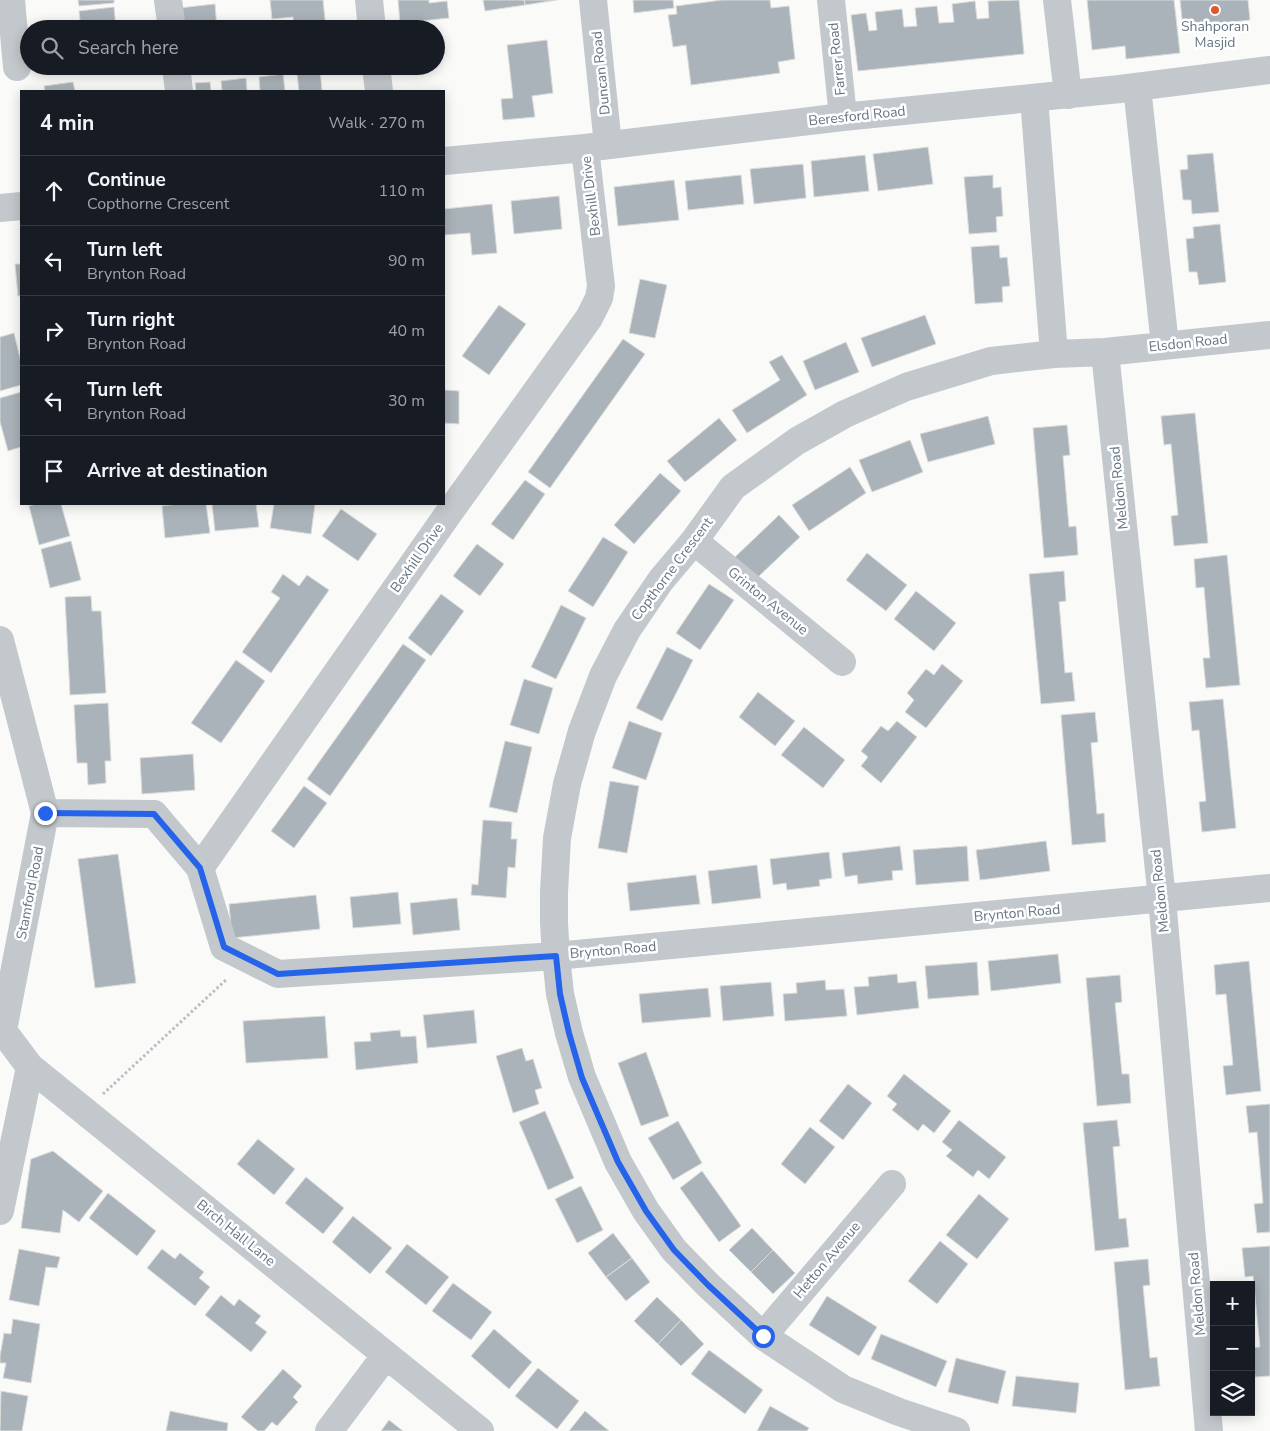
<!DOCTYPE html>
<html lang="en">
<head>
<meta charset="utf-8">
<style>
	body { margin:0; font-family:"Nunito Sans",sans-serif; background:#242831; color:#f1f3f6 }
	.controls { position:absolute; right:15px; bottom:15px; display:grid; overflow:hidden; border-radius:0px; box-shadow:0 2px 12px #0003 }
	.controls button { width:45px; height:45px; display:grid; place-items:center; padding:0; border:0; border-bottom:1px solid #363941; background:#171b24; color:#f1f3f6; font:25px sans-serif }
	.stop { position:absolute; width:15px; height:15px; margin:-11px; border:4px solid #2563eb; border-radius:50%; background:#fff }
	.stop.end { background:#2563eb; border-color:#fff; box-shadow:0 1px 5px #0008 }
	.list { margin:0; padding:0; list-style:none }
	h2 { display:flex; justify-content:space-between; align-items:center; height:65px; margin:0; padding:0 20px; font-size:21px }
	h2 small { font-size:16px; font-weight:400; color:#9ea1a6 }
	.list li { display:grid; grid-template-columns:32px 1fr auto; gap:15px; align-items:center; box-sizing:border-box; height:70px; padding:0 20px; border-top:1px solid #363941 }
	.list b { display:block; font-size:19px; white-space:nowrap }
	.list p { margin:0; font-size:16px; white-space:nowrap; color:#9ea1a6 }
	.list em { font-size:16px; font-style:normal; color:#9ea1a6 }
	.icon { flex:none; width:28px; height:28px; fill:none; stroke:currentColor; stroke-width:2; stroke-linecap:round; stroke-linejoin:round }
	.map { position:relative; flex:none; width:1270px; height:1431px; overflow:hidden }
	.search { position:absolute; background:#171b24; box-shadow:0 2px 12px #0003; left:20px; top:20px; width:425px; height:55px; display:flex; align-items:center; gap:12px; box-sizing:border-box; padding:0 18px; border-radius:28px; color:#9ea1a6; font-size:19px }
	.panel { position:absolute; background:#171b24; box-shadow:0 2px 12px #0003; left:20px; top:90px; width:425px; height:415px; border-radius:0px }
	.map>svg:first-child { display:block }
	.building { fill:#aab3b9; stroke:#dcdcda }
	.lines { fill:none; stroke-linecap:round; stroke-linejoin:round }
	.path { stroke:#bbbfc2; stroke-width:3; stroke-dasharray:2.5 2.5; stroke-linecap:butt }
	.minor { stroke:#c3c8cc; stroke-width:28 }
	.route { stroke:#2563eb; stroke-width:6 }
	.poi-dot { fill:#e4572e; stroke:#fff; stroke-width:2 }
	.labels { text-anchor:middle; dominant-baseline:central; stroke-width:5; stroke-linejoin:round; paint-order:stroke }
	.poi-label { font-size:14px; fill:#657683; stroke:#fff }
	.street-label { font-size:14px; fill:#657683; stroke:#fff }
</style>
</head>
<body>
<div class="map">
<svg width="1270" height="1431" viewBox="0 0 1270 1431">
	<rect width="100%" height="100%" fill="#fafaf8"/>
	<path class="building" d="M78 0H114V3L79 6Z
		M270 0H323L326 29H290L294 28 293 17 272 19Z
		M398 0H429V3L447 1 449 18 400 23Z
		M483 0H524L525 5 485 11Z
		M524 0H557L525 5Z
		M633 0H673L674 8 634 13Z
		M722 0H770L771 8 789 6 795 59 778 62 780 73 691 85 686 45 673 47 668 15 677 14 676 6Z
		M1019 0 1024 54 858 71 851 15 866 13 869 31 877 30 875 12 902 9 904 27 917 26 915 8 937 6 939 23 954 22 952 4 975 1 977 19 989 18 988 1Z
		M1087 0H1174L1180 53 1126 59 1125 46 1092 50Z
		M1180 0H1248L1250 20 1183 28Z
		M215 4 217 29H182L179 8Z
		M114 7 116 29H81L79 11Z
		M547 40 553 93 532 96 535 117 503 120 501 99 513 98 507 45Z
		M320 70 322 91H299L297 73Z
		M283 74 285 91H260L259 77Z
		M246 78 247 91H222L221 81Z
		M73 82 75 91H45L44 86Z
		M210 82 211 91H196L195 83Z
		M928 147 933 184 878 191 873 154Z
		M1213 153 1219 212 1192 214 1191 200H1183L1180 170 1188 169 1187 155Z
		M865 155 869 191 814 197 811 161Z
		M803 164 806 198 754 204 750 169Z
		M741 175 744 204 688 210 685 181Z
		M993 175V188L1001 187 1003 216 996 217 997 232 969 234 964 177Z
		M674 180 679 220 618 226 614 187Z
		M559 196 562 229 514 234 511 201Z
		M492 204 497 253 472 255 470 233 444 235V209Z
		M1220 224 1226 282 1199 285 1197 272H1189L1186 239 1194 238 1193 227Z
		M999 245 1000 258 1007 257 1010 286 1002 287 1003 302 975 304 971 247Z
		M15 264H21V296H18Z
		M640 279 667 285 655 338 629 333Z
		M499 305 526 324 489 375 462 356Z
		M925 315 936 344 872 367 861 338Z
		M14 333 21 362V385L0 391V337Z
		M623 339 645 354 550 488 528 472Z
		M846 342 859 372 815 390 803 361Z
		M782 355 807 395 747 433 732 410 780 380 769 362Z
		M444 390 459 391V424L444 423Z
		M21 392V447L8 451 0 422V398Z
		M1195 413 1208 543 1174 546 1171 516 1178 515 1171 444 1164 445 1161 416Z
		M988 416 995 444 928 462 920 434Z
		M719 418 737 440 685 482 667 461Z
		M1067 425 1070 455 1063 456 1069 527 1076 526 1078 555 1044 558 1033 428Z
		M910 440 923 472 872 492 859 460Z
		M850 467 866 493 809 531 792 505Z
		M660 473 681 491 634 544 614 525Z
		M525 480 545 494 513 540 491 524Z
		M36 504H61L70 536 39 545 29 506Z
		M178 504H206L210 533 165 538 162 506Z
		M212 504H256L259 527 215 531Z
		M274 504H315L311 534 270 528Z
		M341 509 377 534 358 561 322 536Z
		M779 515 800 537 756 579 735 557Z
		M603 537 628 552 593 607 568 591Z
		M71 541 81 580 50 588 41 549Z
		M477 544 504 564 480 596 453 576Z
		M867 553 907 585 886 611 846 580Z
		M1227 555 1240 685 1206 688 1203 658H1210L1204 587 1196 588 1194 559Z
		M1064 571 1066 601 1059 602 1065 673 1072 672 1075 701 1041 704 1029 574Z
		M283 574 299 586 307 575 329 590 271 673 242 652 280 598 271 592Z
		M709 584 734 600 700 650 676 633Z
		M916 591 956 623 934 651 894 619Z
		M441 594 464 611 431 656 408 638Z
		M91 596 92 611H101L106 693 70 695 65 597Z
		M561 605 586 618 556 679 531 667Z
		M403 644 426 660 330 796 307 779Z
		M667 647 693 660 662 721 636 708Z
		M236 660 265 681 221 743 191 723Z
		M942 664 963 681 926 728 905 712 914 700 907 693 926 669 934 675Z
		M524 679 553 688 539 734 510 725Z
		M758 692 795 721 775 746 739 717Z
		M1223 699 1236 828 1202 832 1199 802 1206 801 1199 730 1192 731 1189 702Z
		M108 703 111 761H105L106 783 88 785 87 763H77L74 705Z
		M1095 712 1098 742 1091 743 1097 814 1104 813 1106 842 1072 845 1061 715Z
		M629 721 662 733 646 780 612 768Z
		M897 721 917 737 881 783 861 766 868 757 861 751 881 726 888 731Z
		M804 727 845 760 823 788 781 755Z
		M505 741 532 747 517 813 489 807Z
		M193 754 195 790 142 794 140 758Z
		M610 781 639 786 627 853 598 848Z
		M304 786 327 803 294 848 271 831Z
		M483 820 512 822 511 839H517L515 868 508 867 506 898 471 895 472 884 478 885Z
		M1046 841 1050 871 980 880 976 850Z
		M900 846 903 870 892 871 893 880 858 884 857 875 845 877 842 853Z
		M967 846 969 881 916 885 913 850Z
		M829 852 832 878 819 880 820 886 787 890 786 883 773 885 770 859Z
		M118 854 136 983 95 988 78 859Z
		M757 865 761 898 712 904 708 871Z
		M696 875 700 904 630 911 627 883Z
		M398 892 401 924 353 928 350 897Z
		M316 895 320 929 232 938 229 904Z
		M457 898 460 930 413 935 410 903Z
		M1058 954 1061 983 991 991 988 961Z
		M1249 961 1261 1091 1226 1095 1223 1066 1233 1065 1226 994 1216 995 1214 965Z
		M977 962 979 995 928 999 925 966Z
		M897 974 898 983 916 981 919 1008 857 1015 854 987 869 986 868 977Z
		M1120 975 1122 1002 1115 1003 1122 1074H1129L1131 1103 1097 1106 1086 978Z
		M825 980 826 990 844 989 847 1016 785 1021 783 994 797 993 796 983Z
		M771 982 774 1016 723 1021 720 986Z
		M708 988 711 1017 642 1023 639 994Z
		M474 1010 477 1043 427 1048 423 1015Z
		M325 1016 328 1058 246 1063 243 1021Z
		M400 1030 401 1037 416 1036 418 1063 356 1070 354 1042 371 1041 370 1033Z
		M522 1048 526 1061 533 1059 542 1088 535 1090 539 1104 513 1113 496 1056Z
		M646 1052 669 1116 641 1126 618 1063Z
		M904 1074 951 1111 934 1133 923 1124 918 1131 892 1110 897 1104 887 1096Z
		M848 1084 872 1103 843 1140 819 1121Z
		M1270 1104V1232L1257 1233 1254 1204 1263 1203 1257 1132 1249 1133 1246 1106Z
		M545 1111 574 1178 548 1190 519 1122Z
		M959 1120 1006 1157 989 1179 978 1170 973 1177 946 1156 952 1150 942 1142Z
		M1117 1120 1120 1146 1113 1147 1119 1219 1126 1218 1129 1247 1095 1251 1083 1123Z
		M678 1121 702 1163 673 1180 648 1138Z
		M810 1127 835 1147 805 1184 781 1164Z
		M258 1139 295 1169 274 1195 237 1164Z
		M53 1151 103 1191 79 1222 63 1210 60 1233 21 1228 31 1159Z
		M702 1171 741 1226 719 1242 680 1188Z
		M306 1177 344 1208 323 1234 285 1203Z
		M581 1186 603 1230 577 1243 555 1199Z
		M108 1193 156 1231 137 1256 89 1218Z
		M979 1194 1009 1219 977 1259 946 1235Z
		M353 1216 392 1248 370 1274 332 1242Z
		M752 1228 773 1250 751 1272 729 1250Z
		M613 1233 632 1258 606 1277 588 1253Z
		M940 1241 968 1264 937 1304 908 1281Z
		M407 1244 449 1277 426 1305 385 1272Z
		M1270 1246V1376L1255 1377 1252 1348 1260 1347 1253 1276 1245 1277 1242 1248Z
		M19 1249 60 1257 57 1268 46 1267 39 1306 9 1300Z
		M162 1249 175 1259 180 1253 204 1272 199 1278 210 1287 195 1306 147 1268Z
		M773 1250 795 1273 773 1294 751 1272Z
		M632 1258 650 1282 626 1301 606 1277Z
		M1148 1259 1150 1285 1143 1286 1150 1358 1157 1357 1160 1386 1125 1390 1114 1262Z
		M453 1283 492 1312 471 1340 432 1311Z
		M221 1295 234 1306 239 1299 261 1316 255 1323 267 1332 251 1352 205 1315Z
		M827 1296 877 1327 859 1356 809 1325Z
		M657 1297 681 1320 658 1344 634 1321Z
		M13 1319 40 1324 31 1383 3 1378 6 1363H0V1356L4 1333 11 1334Z
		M681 1320 704 1344 681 1366 658 1344Z
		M494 1329 532 1362 509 1389 471 1356Z
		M881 1334 947 1361 936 1387 871 1359Z
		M709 1350 763 1390 745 1414 691 1374Z
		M956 1358 1006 1371 998 1404 948 1392Z
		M538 1368 579 1401 557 1429 515 1396Z
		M283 1369 302 1386 293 1397 298 1402 277 1426 272 1422 264 1431H258L241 1417Z
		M1016 1376 1079 1383 1076 1413 1012 1406Z
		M1 1391 28 1396 22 1431H0Z
		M770 1406 809 1428 807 1431H757Z
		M170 1411 228 1423 227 1431H166Z
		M585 1411 609 1431H569Z
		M389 1420 403 1431H381Z"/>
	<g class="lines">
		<path class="path" d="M103 1094 227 979"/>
		<path class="minor" d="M11 0 17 67
			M168 0 172 29
			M369 0 372 29
			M593 0 608 145
			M831 0 843 117
			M1057 0 1068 95
			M176 66 179 91
			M376 66 379 91
			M1137 87 1165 345
			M1034 98 1054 354
			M444 161 585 148 843 117 1120 89 1270 70
			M0 208 21 206
			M1105 352 1162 899 1209 1431
			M694 541 842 662
			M0 640 45 813 3 1030
			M45 813 154 814 200 868 224 947 278 974 556 956 1270 888
			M200 868 446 517 589 318 599 298 601 286 585 148
			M0 1027 30 1067 480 1431
			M0 1211 30 1067
			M763 1336 892 1184
			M329 1431 386 1355
			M956 1431 899 1412 843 1389 763 1336 708 1285 674 1250 646 1211 618 1162 582 1077 569 1033 560 994 556 956 554 923V892L557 838 567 784 582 731 603 676 627 630 661 580 694 541 733 487 797 441 845 414 906 387 991 361 1054 354 1105 352 1270 335"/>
	</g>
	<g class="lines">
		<path class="route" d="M45 813 154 814 200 868 224 947 278 974 556 956 560 994 569 1033 582 1078 618 1162 646 1211 674 1250 708 1285 763 1336"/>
	</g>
	<circle class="poi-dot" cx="1215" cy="10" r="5"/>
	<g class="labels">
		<g class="poi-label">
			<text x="1215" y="26">Shahporan<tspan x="1215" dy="16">Masjid</tspan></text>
		</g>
		<g class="street-label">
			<text transform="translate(837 59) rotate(-96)">Farrer Road</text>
			<text transform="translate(601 73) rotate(-96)">Duncan Road</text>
			<text transform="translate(857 116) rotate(-6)">Beresford Road</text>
			<text transform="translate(591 196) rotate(-97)">Bexhill Drive</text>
			<text transform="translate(1188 343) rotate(-6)">Elsdon Road</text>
			<text transform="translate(1119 488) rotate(-96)">Meldon Road</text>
			<text transform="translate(417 558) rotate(-55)">Bexhill Drive</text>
			<text transform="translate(672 569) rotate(-53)">Copthorne Crescent</text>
			<text transform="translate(768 601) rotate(39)">Grinton Avenue</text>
			<text transform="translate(1160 891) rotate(-96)">Meldon Road</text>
			<text transform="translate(30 893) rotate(-79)">Stamford Road</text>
			<text transform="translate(1017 913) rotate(-5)">Brynton Road</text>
			<text transform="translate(613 950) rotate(-5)">Brynton Road</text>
			<text transform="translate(236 1233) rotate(39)">Birch Hall Lane</text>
			<text transform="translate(827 1260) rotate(-50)">Hetton Avenue</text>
			<text transform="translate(1197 1294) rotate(-95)">Meldon Road</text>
		</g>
	</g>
</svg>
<div class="controls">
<button>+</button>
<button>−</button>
<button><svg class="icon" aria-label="layers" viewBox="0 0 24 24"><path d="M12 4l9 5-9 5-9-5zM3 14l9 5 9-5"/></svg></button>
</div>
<div class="stop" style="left:763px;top:1336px"></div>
<div class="stop end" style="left:45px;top:813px"></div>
<div class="search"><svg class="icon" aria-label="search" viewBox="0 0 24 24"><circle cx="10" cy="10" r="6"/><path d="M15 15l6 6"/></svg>Search here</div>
<section class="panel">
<h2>4 min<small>Walk · 270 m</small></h2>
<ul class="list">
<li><svg class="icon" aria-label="ahead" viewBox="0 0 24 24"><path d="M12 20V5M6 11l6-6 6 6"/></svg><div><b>Continue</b><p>Copthorne Crescent</p></div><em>110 m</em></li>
<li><svg class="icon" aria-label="left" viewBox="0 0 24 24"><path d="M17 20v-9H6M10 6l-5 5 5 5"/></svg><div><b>Turn left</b><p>Brynton Road</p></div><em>90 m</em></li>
<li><svg class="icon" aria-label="right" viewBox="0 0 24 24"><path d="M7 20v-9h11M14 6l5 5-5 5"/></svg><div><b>Turn right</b><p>Brynton Road</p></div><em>40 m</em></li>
<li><svg class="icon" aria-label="left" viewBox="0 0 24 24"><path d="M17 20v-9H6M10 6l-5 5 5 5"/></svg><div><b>Turn left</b><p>Brynton Road</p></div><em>30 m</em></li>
<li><svg class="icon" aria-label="arrive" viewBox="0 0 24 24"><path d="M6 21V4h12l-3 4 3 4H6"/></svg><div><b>Arrive at destination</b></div></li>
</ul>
</section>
</div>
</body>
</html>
